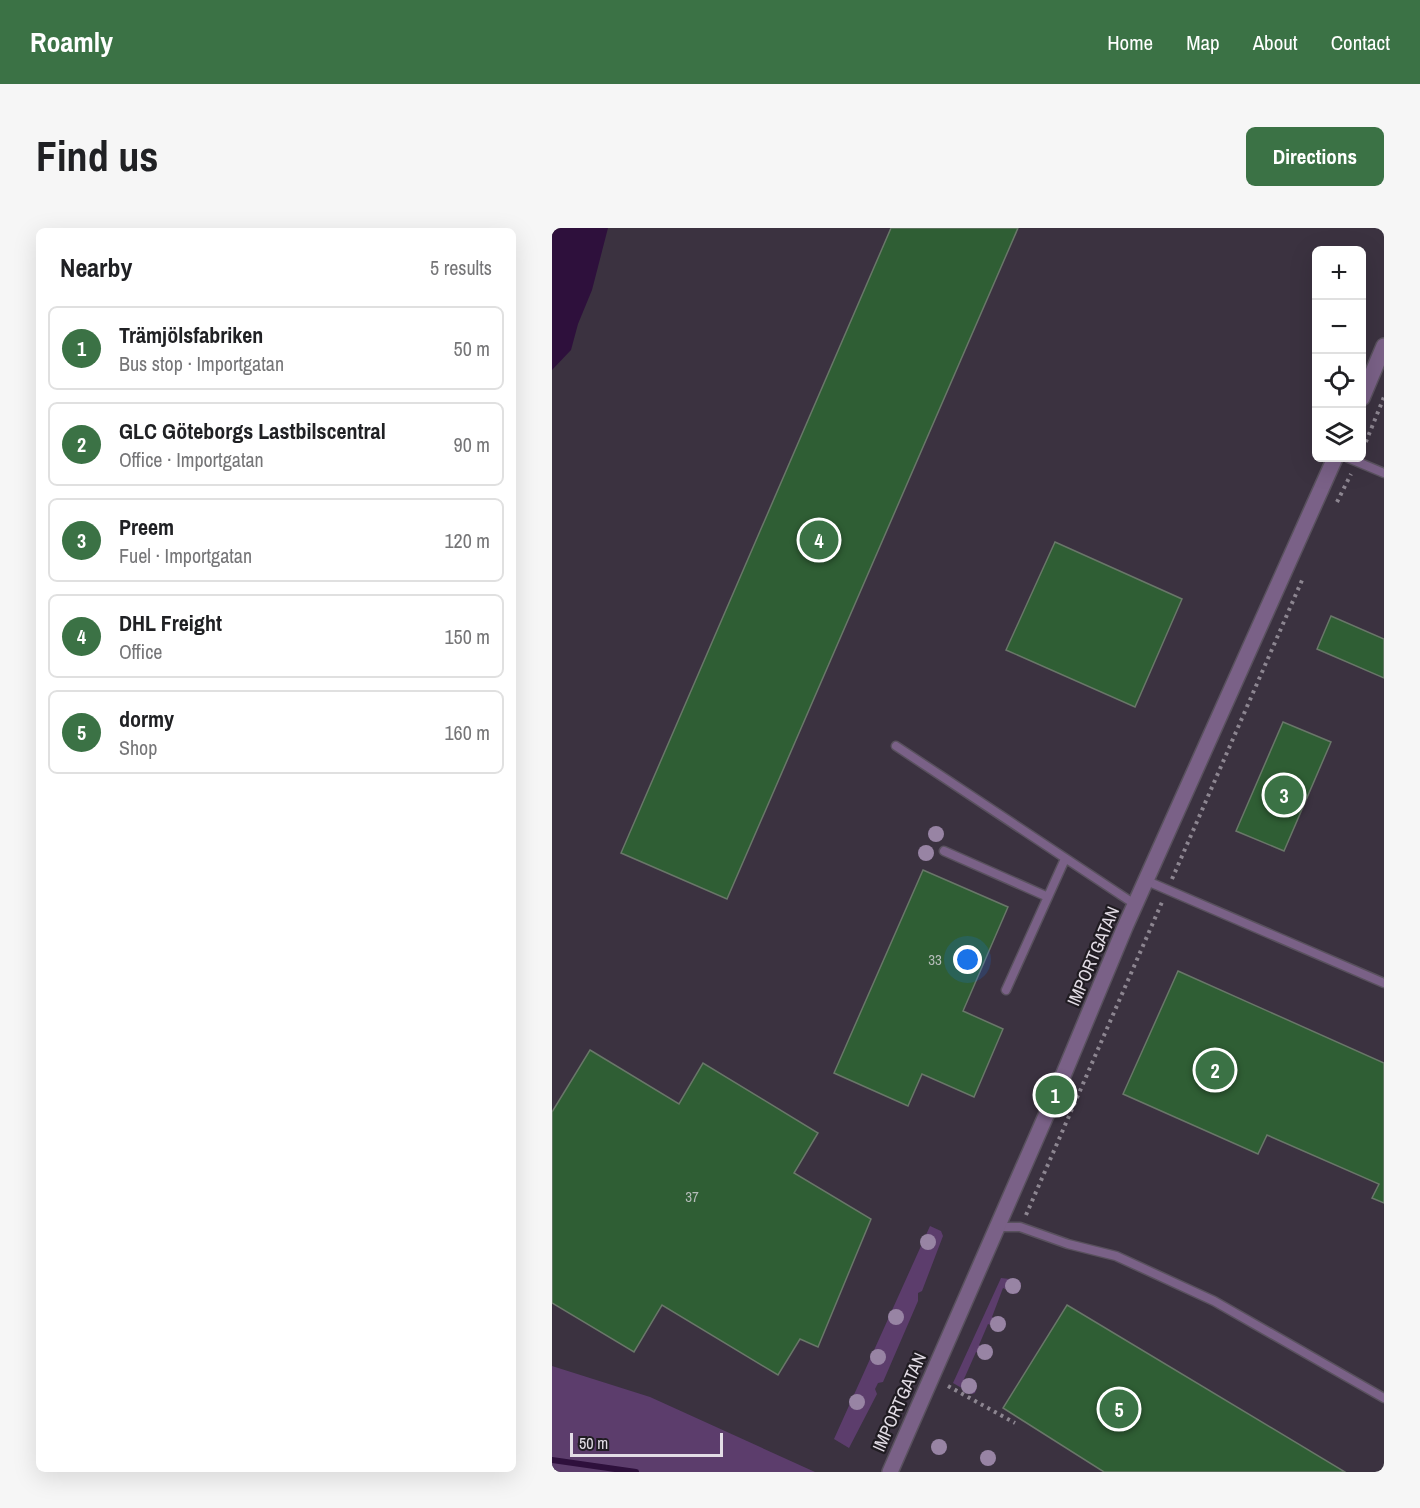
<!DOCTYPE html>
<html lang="en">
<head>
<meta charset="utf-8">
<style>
	body { margin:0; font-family:"Archivo Narrow",sans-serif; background:#f6f6f6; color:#202124 }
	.controls { position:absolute; right:18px; top:18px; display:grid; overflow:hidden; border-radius:9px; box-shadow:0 6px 24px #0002 }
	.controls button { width:54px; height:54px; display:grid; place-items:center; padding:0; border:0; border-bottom:2px solid #e0e0e0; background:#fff; color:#202124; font:30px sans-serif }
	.scale { position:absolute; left:18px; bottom:15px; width:153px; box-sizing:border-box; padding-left:6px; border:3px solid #e3dde6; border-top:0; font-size:16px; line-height:21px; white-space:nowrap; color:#e3dde6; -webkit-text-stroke:4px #201c22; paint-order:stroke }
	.you { position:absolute; left:416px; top:732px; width:21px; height:21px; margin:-15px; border:4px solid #fff; border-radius:50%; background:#1a73e8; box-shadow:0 0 0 9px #1a73e833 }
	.badge { display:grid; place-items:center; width:39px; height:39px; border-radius:50%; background:#3b7245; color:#fff; font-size:20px; font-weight:700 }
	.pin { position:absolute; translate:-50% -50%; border:3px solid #fff; box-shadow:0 2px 6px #0006 }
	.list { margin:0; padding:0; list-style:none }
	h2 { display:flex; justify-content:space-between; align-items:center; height:78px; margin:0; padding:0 24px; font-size:26px }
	h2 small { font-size:20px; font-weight:400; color:#757577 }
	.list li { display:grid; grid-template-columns:39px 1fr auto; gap:18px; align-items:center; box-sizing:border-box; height:84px; margin:0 12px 12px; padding:0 12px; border:2px solid #e0e0e0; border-radius:9px }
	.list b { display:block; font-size:22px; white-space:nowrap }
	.list p { margin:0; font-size:20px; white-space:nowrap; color:#757577 }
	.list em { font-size:20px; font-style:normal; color:#757577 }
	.icon { flex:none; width:33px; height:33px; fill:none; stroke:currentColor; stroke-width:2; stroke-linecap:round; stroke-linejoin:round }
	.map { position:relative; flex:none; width:832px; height:1244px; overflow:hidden; border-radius:9px }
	header { display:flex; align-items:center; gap:36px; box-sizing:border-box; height:84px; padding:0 30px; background:#3b7245; color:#fff }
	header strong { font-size:28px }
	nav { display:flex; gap:33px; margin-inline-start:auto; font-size:21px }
	.intro { display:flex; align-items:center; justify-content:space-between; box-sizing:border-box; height:144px; padding:0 36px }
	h1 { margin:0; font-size:42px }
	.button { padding:15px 27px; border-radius:9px; background:#3b7245; color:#fff; font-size:21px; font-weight:700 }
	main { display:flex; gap:36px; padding:0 36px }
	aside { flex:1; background:#fff; border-radius:9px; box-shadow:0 6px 24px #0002 }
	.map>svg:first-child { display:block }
	.green { fill:#5c3d6c }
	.water { fill:#2e103c }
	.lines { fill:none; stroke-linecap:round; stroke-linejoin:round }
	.stream { stroke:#2e103c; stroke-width:6 }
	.building { fill:#2f5e34; stroke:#697769; stroke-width:1.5 }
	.service-casing { stroke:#59515e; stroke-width:11 }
	.tertiary-casing { stroke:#59515e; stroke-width:18 }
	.path { stroke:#8d8691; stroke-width:4; stroke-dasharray:3 4.5; stroke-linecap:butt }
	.service { stroke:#7a6187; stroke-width:8 }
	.tertiary { stroke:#7a6187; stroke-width:15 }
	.tree { fill:#9884a4 }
	.labels { text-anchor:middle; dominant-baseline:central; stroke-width:4.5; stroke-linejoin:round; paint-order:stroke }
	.number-label { font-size:15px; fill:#b6bdba }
	.street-label { font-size:18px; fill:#e3dde6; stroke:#201c22 }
</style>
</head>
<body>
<header>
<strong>Roamly</strong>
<nav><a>Home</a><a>Map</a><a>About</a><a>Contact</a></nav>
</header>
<div class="intro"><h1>Find us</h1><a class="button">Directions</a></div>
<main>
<aside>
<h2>Nearby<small>5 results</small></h2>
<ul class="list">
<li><span class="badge">1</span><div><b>Trämjölsfabriken</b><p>Bus stop · Importgatan</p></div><em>50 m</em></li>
<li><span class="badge">2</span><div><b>GLC Göteborgs Lastbilscentral</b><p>Office · Importgatan</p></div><em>90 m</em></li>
<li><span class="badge">3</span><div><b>Preem</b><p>Fuel · Importgatan</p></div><em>120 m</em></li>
<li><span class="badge">4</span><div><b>DHL Freight</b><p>Office</p></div><em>150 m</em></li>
<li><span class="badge">5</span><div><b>dormy</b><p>Shop</p></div><em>160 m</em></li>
</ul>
</aside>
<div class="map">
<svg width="832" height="1244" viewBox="0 0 832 1244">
	<rect width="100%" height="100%" fill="#3b3240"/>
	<path class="green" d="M378 998 389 1003 391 1008 370 1063 366 1065V1073L331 1154 326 1155 323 1161 325 1166 297 1220 282 1211Z
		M449 1050 466 1052 469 1055 465 1066 451 1060 440 1089 453 1095 450 1102 436 1096 427 1117 440 1124 438 1130 424 1124 412 1151 425 1158 423 1165 420 1166 401 1155Z
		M0 1138 98 1169 263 1244H0Z"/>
	<path class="water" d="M0 0H56L40 62 26 96 19 122 0 142Z"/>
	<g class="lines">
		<path class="stream" d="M0 1232 84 1244"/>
	</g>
	<path class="building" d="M339 0H466L175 671 69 625Z
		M503 314 630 371 583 479 454 422Z
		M779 388 832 411V450L765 421Z
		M731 494 779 514 732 623 684 603Z
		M371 642 456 679 411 783 451 801 422 869 370 846 356 878 282 845Z
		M626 743 832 835V975L820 970 827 956 715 907 706 926 571 866Z
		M38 822 127 876 151 835 266 905 242 945 319 991 266 1119 248 1111 226 1147 110 1077 82 1124 0 1075V884Z
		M515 1077 793 1244H552L451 1180Z"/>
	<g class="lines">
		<defs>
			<path id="service" d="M796 230 832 245
				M344 518 584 677
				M392 623 496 669
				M595 653 832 755
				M454 762 513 631
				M445 999H468L516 1016 564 1028 662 1073 832 1170"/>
			<path id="tertiary" d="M810 170 832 118
				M338 1244 503 867 573 699 783 230"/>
		</defs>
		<use href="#service" class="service-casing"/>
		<use href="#tertiary" class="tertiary-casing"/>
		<path class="path" d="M811 221 832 169
			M785 274 799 246
			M620 651 751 350
			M474 987 610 674
			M396 1158 463 1195"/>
		<use href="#service" class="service"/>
		<use href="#tertiary" class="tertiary"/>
	</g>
	<g class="tree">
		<circle cx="384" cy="606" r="8"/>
		<circle cx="374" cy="625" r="8"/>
		<circle cx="376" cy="1014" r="8"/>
		<circle cx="461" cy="1058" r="8"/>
		<circle cx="344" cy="1089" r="8"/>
		<circle cx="446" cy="1096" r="8"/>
		<circle cx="433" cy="1124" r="8"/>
		<circle cx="326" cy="1129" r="8"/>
		<circle cx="417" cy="1158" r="8"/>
		<circle cx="305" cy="1174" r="8"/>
		<circle cx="387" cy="1219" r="8"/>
		<circle cx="436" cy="1230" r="8"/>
	</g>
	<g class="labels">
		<g class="number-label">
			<text x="383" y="731">33</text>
			<text x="140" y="968">37</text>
		</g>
		<g class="street-label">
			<text transform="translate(541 728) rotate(-67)">IMPORTGATAN</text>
			<text transform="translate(347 1174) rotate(-66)">IMPORTGATAN</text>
		</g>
	</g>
</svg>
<div class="controls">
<button>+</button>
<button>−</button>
<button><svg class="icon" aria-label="locate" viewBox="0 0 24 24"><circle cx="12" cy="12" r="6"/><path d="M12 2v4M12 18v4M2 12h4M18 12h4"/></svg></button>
<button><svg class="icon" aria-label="layers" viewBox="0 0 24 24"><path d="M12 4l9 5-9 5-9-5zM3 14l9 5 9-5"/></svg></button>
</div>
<div class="scale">50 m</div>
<div class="you"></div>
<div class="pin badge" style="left:503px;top:867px">1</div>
<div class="pin badge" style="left:663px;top:842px">2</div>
<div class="pin badge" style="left:732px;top:567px">3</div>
<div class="pin badge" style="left:267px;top:312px">4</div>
<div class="pin badge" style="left:567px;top:1181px">5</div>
</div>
</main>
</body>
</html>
